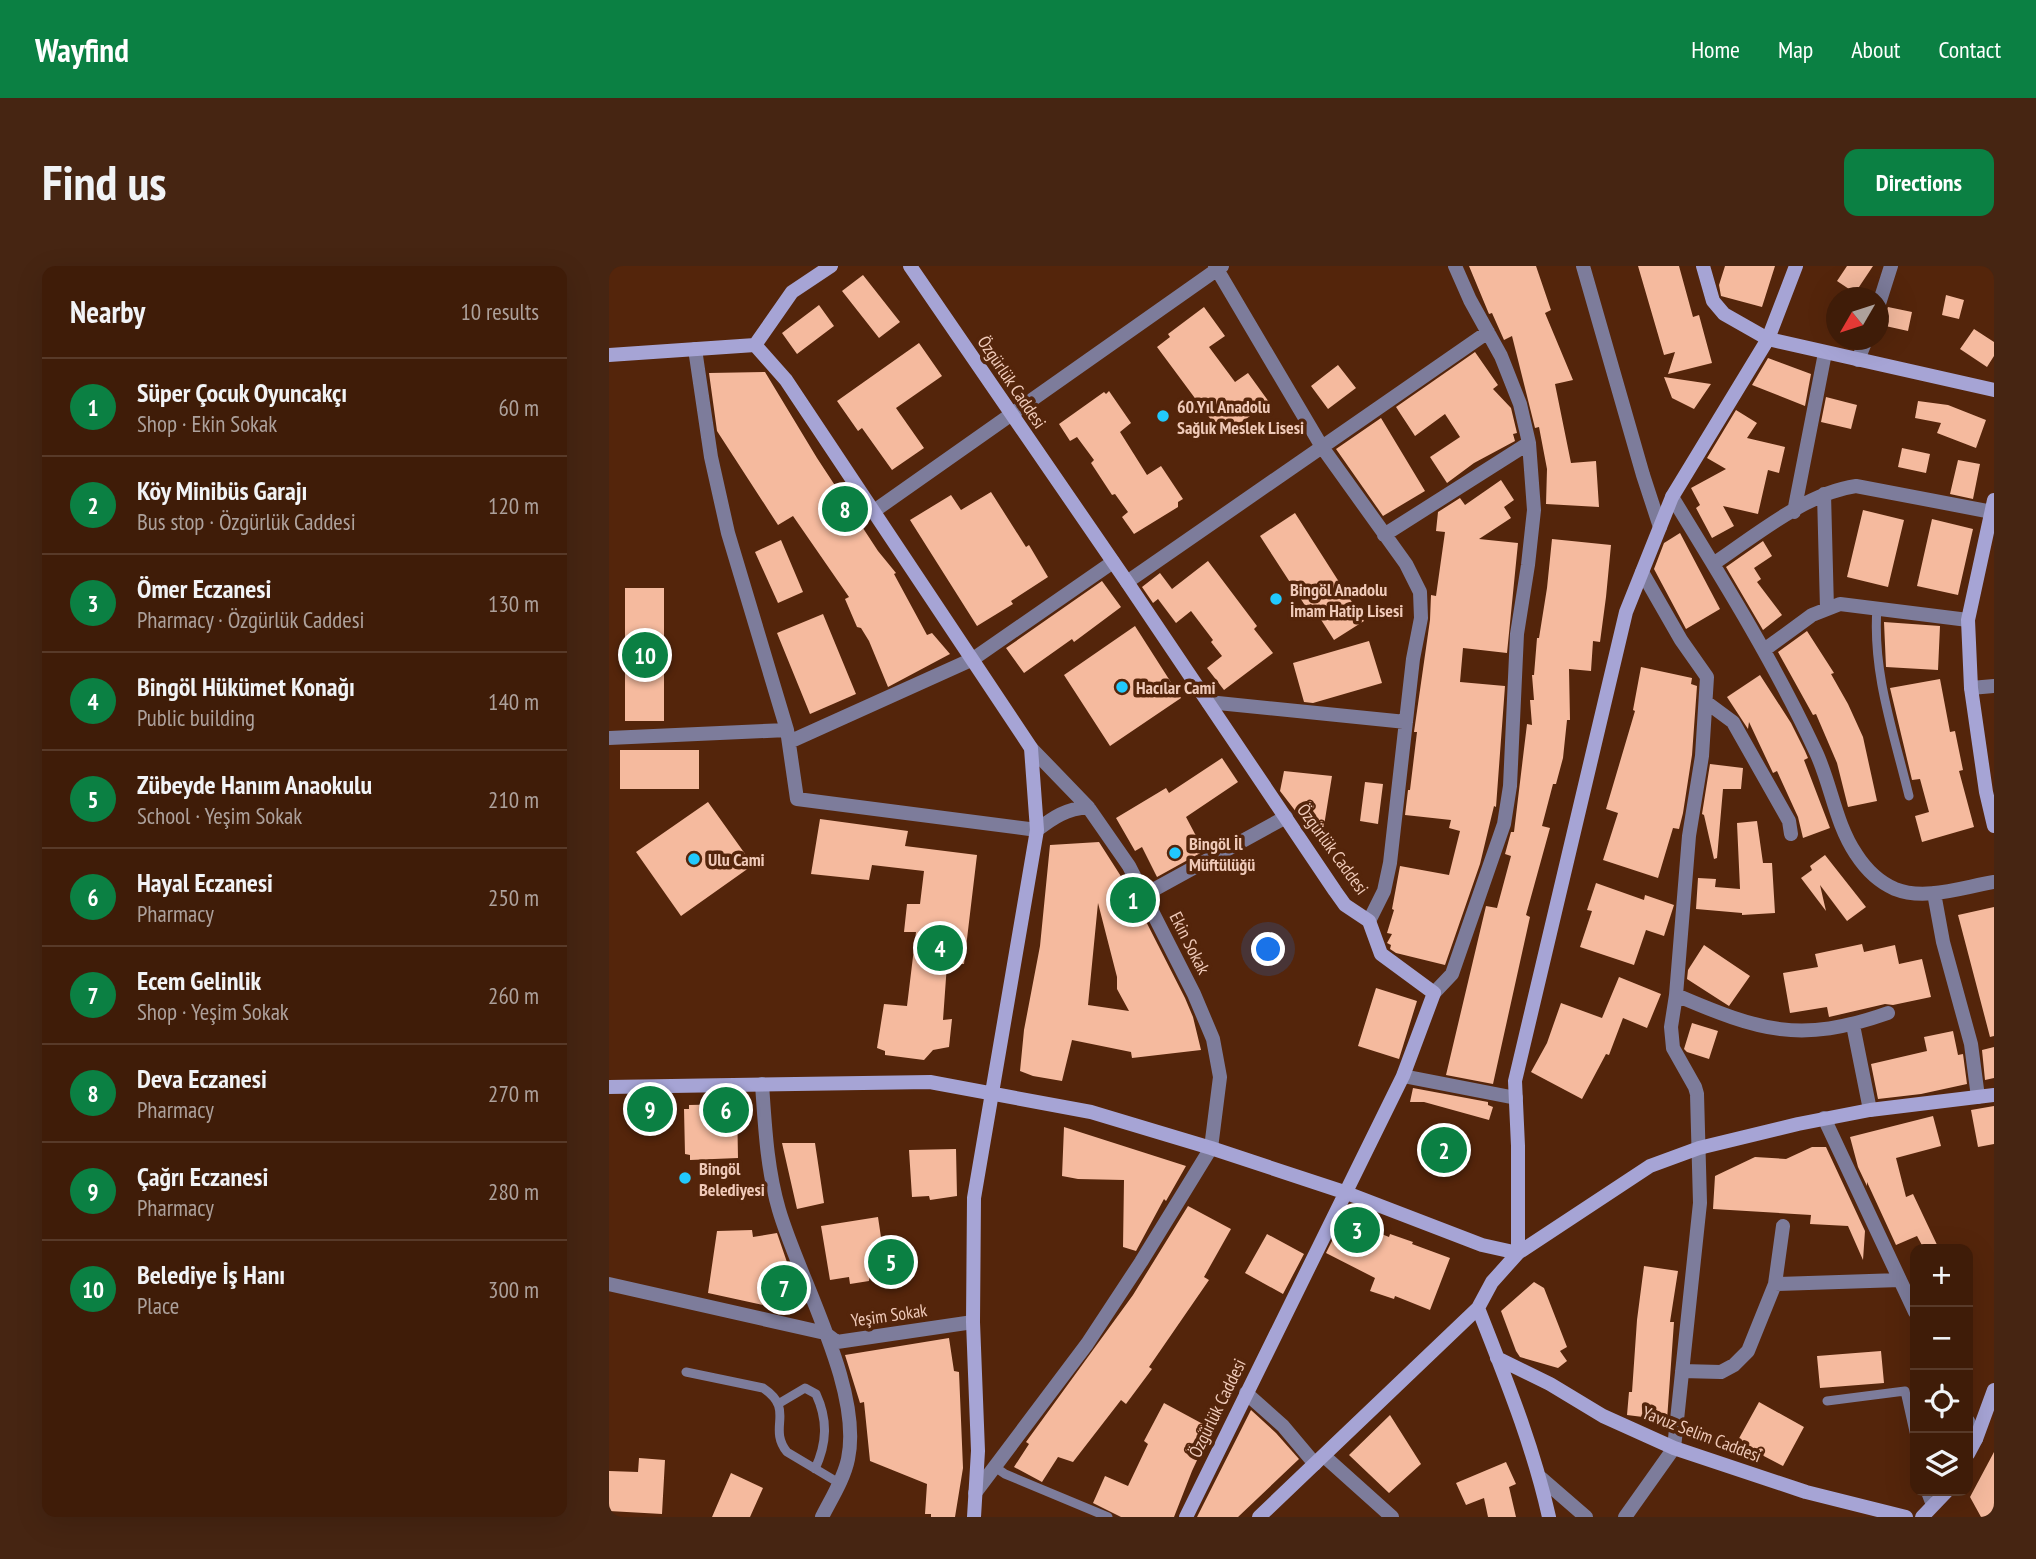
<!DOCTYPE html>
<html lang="en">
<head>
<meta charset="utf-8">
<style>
	body { margin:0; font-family:"PT Sans Narrow",sans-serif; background:#462512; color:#f1f3f6 }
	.controls { position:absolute; right:21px; bottom:21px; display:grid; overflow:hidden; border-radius:14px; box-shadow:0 7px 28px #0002 }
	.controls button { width:63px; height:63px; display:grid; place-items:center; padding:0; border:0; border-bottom:2px solid #583a29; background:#3f1c08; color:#f1f3f6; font:35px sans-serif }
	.compass { position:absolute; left:1217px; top:21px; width:63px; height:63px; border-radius:50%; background:#3f1c08; box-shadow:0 7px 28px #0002; rotate:231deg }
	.you { position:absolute; left:660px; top:684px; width:24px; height:24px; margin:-18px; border:5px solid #fff; border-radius:50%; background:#1a73e8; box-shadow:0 0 0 10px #1a73e833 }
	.badge { display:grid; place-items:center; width:46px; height:46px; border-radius:50%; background:#0b8043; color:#fff; font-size:23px; font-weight:700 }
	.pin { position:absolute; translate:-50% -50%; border:4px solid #fff; box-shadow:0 2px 7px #0006 }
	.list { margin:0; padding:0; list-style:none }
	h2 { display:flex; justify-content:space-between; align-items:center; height:91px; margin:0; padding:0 28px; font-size:30px }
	h2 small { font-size:23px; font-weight:400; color:#ada19c }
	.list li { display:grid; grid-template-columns:46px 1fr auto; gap:21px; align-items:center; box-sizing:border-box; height:98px; padding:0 28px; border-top:2px solid #583a29 }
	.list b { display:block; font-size:26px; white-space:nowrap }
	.list p { margin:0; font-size:23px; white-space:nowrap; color:#ada19c }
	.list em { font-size:23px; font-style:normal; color:#ada19c }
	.icon { flex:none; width:38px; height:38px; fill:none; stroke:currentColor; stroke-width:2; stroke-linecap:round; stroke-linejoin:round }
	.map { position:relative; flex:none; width:1385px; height:1251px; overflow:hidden; border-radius:14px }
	header { display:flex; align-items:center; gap:42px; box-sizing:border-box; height:98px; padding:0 35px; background:#0b8043; color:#fff }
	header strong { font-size:33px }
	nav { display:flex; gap:38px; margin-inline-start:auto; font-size:24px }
	.intro { display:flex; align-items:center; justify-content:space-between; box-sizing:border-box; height:168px; padding:0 42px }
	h1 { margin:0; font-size:49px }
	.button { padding:18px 32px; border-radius:14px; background:#0b8043; color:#fff; font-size:24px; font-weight:700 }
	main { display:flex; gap:42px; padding:0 42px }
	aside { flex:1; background:#3f1c08; border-radius:14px; box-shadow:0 7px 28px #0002 }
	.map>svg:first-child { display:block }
	.building { fill:#f5ba9e; fill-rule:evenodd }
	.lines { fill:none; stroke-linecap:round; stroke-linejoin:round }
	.lane { stroke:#7d7c9b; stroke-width:9 }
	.street { stroke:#7d7c9b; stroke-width:14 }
	.secondary { stroke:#a6a4d5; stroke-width:14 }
	.poi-dot { fill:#22c9fd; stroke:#54250b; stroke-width:2.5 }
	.labels { text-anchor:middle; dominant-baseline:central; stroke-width:7; stroke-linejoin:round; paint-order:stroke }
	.street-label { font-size:18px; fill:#f0cab9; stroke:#54250b }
	.poi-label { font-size:18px; font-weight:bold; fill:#f0cab9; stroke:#54250b; text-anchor:start }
</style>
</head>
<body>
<header>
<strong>Wayfind</strong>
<nav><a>Home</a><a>Map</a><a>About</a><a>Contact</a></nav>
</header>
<div class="intro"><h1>Find us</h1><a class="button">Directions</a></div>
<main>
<aside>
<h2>Nearby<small>10 results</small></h2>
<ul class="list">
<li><span class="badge">1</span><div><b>Süper Çocuk Oyuncakçı</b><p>Shop · Ekin Sokak</p></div><em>60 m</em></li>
<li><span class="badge">2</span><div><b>Köy Minibüs Garajı</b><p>Bus stop · Özgürlük Caddesi</p></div><em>120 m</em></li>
<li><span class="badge">3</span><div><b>Ömer Eczanesi</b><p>Pharmacy · Özgürlük Caddesi</p></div><em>130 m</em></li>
<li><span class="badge">4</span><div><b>Bingöl Hükümet Konağı</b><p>Public building</p></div><em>140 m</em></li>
<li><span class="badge">5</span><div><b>Zübeyde Hanım Anaokulu</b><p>School · Yeşim Sokak</p></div><em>210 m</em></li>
<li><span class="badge">6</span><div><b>Hayal Eczanesi</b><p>Pharmacy</p></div><em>250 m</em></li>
<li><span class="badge">7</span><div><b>Ecem Gelinlik</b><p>Shop · Yeşim Sokak</p></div><em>260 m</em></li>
<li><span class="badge">8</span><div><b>Deva Eczanesi</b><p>Pharmacy</p></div><em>270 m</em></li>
<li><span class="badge">9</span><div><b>Çağrı Eczanesi</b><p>Pharmacy</p></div><em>280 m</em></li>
<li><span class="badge">10</span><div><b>Belediye İş Hanı</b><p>Place</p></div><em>300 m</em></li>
</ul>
</aside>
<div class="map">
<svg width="1385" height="1251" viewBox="0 0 1385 1251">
	<rect width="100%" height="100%" fill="#54250b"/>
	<path class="building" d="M860 0H927L942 44 936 47 964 114 946 118 962 197 987 195 990 241 937 238 938 203 930 161 926 162 903 70 895 74 883 47 880 48Z
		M1029 0H1070L1084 51 1090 49 1103 97 1059 108 1066 86 1055 89Z
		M1116 0H1166L1153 41 1112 30 1110 19Z
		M1238 0H1264L1246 27 1228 15Z
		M254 9 291 56 270 72 233 25Z
		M1337 29 1355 34 1350 53 1333 49Z
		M210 39 225 60 188 88 173 67Z
		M595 41 616 70 600 81 626 116 639 107 660 136 614 170 548 81 561 71 559 68Z
		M1279 41 1303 46 1299 65 1272 59Z
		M1365 63 1385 76V90L1378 101 1351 83Z
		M310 77 333 110 287 142 315 182 283 204 253 162 249 165 228 135Z
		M866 86 889 119 884 123 902 142 908 167 904 168 906 175 865 197 838 217 821 191 851 171 836 148 806 170 787 141Z
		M1159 92 1202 108 1196 140 1143 119Z
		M729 99 747 122 719 143 702 120Z
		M156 106 208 192 269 285 287 307 285 308 318 369 323 367 341 388 279 421 260 375 252 362 248 361 236 333 240 331 184 250 169 259 108 165 100 107Z
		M1055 111 1102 118 1085 143 1063 132Z
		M500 125 522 157 511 166 538 209 552 200 574 233 569 236V241L525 268 513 251 519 246 506 228 503 229 482 197 485 194 468 171 461 175 450 158 495 126 497 128Z
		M1217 131 1248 139 1242 163 1212 156Z
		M1309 135 1339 139 1377 154 1367 182 1328 167 1332 157 1306 152Z
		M1127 144 1148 157 1138 172 1176 181 1170 207 1159 204 1149 248 1114 240 1125 260 1103 272 1087 242 1091 239 1082 222 1117 203 1098 192Z
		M772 152 816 225 774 250 727 183Z
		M1293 182 1321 188 1317 207 1289 201Z
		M1349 194 1371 198 1364 233 1341 228Z
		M892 214 905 234 895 241 902 252 870 273 909 277 898 387 854 382 851 416 896 420 887 541 885 540 871 598 836 699 787 687 781 683 782 679 778 677 783 668 778 667 785 644 783 643 791 600 840 609 851 565 840 562 842 554 796 549 799 524H801L808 466H805L821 354 822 329 827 330 836 266 827 265 829 246 851 232 856 239Z
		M382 226 417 281 420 279 439 311 402 335 404 338 368 360 301 254 342 229 352 244Z
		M1254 244 1295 254 1279 321 1238 311Z
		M686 247 755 355 725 374 702 338 697 341 651 270Z
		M1323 253 1364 263 1349 329 1308 320Z
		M1071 267 1111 343 1077 363 1045 303 1055 277Z
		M943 273 1002 279 997 331 991 376 984 375 982 405 960 403 961 454H958L954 492 947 518H944L933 560 941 562 917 649 921 651 884 818 837 809 877 640 888 642 902 590 896 588 902 566H905L918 458 923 459 921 434H925L923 409H925L928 372H930L938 322Z
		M172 274 194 326 169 337 146 286Z
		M1154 275 1163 290 1145 302 1152 313 1148 316 1173 349 1154 364 1117 301Z
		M599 295 648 360 645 363 664 387 615 424 598 402 613 390 602 376 604 374 582 345 567 357 549 333 544 337 533 321 551 307 563 323Z
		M493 315 512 341 465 376 463 373 415 407 397 382Z
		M16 322H55V455H16Z
		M214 348 247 428 201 448 168 367Z
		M1275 356 1331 360 1329 404 1277 401Z
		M526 360 572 432 501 480 455 409Z
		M1198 365 1225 407 1222 408 1239 438 1254 471 1268 535 1239 541 1228 497 1207 448 1204 449 1169 386Z
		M760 375 773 417 704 437 695 436 684 397Z
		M1032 401 1083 412 1082 418 1088 420 1083 489 1074 547 1070 563 1064 562 1049 612 994 594 1009 547 997 543 1026 445 1024 444Z
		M1151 409 1182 457 1196 485 1199 492 1195 494 1221 562 1194 572 1189 551 1168 505 1164 507 1140 456 1139 463 1118 431Z
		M1331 413 1341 466 1346 465 1354 504 1350 505 1365 561 1313 576 1306 550 1320 546 1311 513 1303 514 1281 422Z
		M11 484H90V523H11Z
		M613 492 629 516 577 551 595 585 548 611 533 581 526 585 507 552 557 522 560 527Z
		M1101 498 1134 502 1132 523H1114L1108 592 1105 593 1095 549 1093 548Z
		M675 505 723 510 714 566 698 560 671 525Z
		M756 516 774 518 769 558 751 555Z
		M99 536 144 599 72 650 27 586Z
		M211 553 299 565 296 580 368 589 355 698H338L334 754 343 753 340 781 324 784 315 794 276 789V785L268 782 275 738 298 740 307 666H295L298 638H311L315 605 263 599 260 614 202 608Z
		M1148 555 1154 597H1163L1166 647 1133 649V647L1087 643 1089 612 1107 613 1106 621 1131 623 1128 557Z
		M490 576 522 626 576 732 584 751 592 784 523 792 522 786 463 774 453 815 424 810 411 805 415 764 431 680 441 579ZM489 637 508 711V723L520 745 479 739Z
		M1216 589 1257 641 1238 655 1211 619 1217 645 1192 612 1203 604 1201 600Z
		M987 617 1035 634 1036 629 1065 639 1055 670 1037 664 1025 699 971 681 983 645 978 644Z
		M1385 641V770L1381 771 1349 649Z
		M1253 678 1255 686 1286 679 1290 698 1313 693 1322 731 1284 739 1276 738 1220 751 1218 741 1181 747 1174 707 1209 701 1206 688Z
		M1095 679 1141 710 1120 740 1078 713 1079 704Z
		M1010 711 1052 728 1038 762 1014 752 1000 789 997 788 973 833 922 806 938 777 952 737 993 752Z
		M767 722 808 735 790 793 749 780Z
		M1083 757 1109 765 1100 793 1078 786 1075 783Z
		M1344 765 1349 789 1354 788 1358 818 1312 828 1269 833 1262 798 1318 785 1315 771Z
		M1385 781V812L1376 814 1373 784Z
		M804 822 879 836V839L884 841 880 854 815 836H801Z
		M128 838 129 892 81 894V889L76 888 75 843H80V839Z
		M1385 840V878L1369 881 1362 844Z
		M1324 850 1332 880 1287 892 1297 931 1304 928 1330 983H1315L1308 970 1287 979 1258 916V920L1249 901 1241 871Z
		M455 861 577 900 557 935 555 933 527 985 514 981 515 914 469 913 453 910Z
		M173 877H206L215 937 188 943Z
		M1203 881H1217L1256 965 1254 994 1239 960 1201 958 1202 949 1104 943 1106 910 1146 891 1177 893Z
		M347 883 348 930 321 934 320 930 303 931 300 884Z
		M579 940 622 963 595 1011 600 1014 540 1101 543 1103 517 1138 512 1134 464 1196 449 1191 433 1216 405 1201 420 1178 417 1176 524 1029Z
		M269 951 277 1005 261 1007 260 1015 241 1018 240 1011 221 1014 212 960Z
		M734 953 780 971 781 968 804 976 803 978 841 992 821 1044 786 1030 785 1033 761 1025 766 1012 717 987Z
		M143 964 144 971 168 967 180 1002 181 1017 174 1030 163 1038 154 1039 99 1027 108 965Z
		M658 968 695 988 674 1028 636 1007Z
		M1035 1000 1069 1005 1061 1056H1065L1058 1154 1018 1149 1020 1126H1023L1028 1054Z
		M925 1016 935 1022 958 1081 951 1085 958 1095 949 1102 911 1091 907 1085 892 1045Z
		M340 1072 345 1105 350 1106 354 1202 346 1251H322V1248H316L318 1218 261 1195 255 1136 251 1137 236 1089Z
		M1272 1085 1275 1117 1211 1122 1208 1090Z
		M1150 1136 1195 1161 1174 1200 1128 1176Z
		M555 1137 605 1164 599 1176 597 1175 583 1205 565 1251H512L484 1237 496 1210 519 1220 539 1178 535 1175Z
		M642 1144 667 1167 690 1193 629 1251H588Z
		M781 1149 812 1198 780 1227 740 1189Z
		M1385 1186V1251H1372L1361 1231Z
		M30 1192 56 1194 53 1248 0 1245V1205L29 1206Z
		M897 1196 907 1218 900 1221 907 1251H879L875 1232 857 1239 847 1217Z
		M122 1207 154 1222 141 1251H103Z"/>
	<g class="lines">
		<path class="lane" d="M1268 342C1263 406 1285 468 1300 530
			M77 1106 154 1122C187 1144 158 1161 178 1186L230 1217
			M1218 1135 1296 1125 1306 1170
			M169 1138 196 1122 207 1128C219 1154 218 1177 206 1203
			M386 1201 396 1208 499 1251
			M1316 1225 1322 1241"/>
		<path class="street" d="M606 0 713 181 797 298 811 326 812 352 804 393 781 597 775 625 760 655
			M974 0 1034 209 1051 261
			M1269 41 1282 0
			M86 83 102 191 119 267 178 464 188 533 428 564C445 551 457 543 479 541
			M1249 94 1257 74
			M1215 228 1218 343
			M1063 231C1114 314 1165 396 1206 484 1222 517 1226 557 1247 588 1256 602 1270 616 1286 623 1316 635 1354 621 1385 616
			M265 245 613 0
			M1185 246 1216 87
			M775 269 920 177
			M1104 298C1146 270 1197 227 1247 220L1383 246
			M518 316 879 66
			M1155 384 1203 349 1231 338 1359 354
			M1362 422 1385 420
			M599 436 797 456
			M1097 436 1124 456 1180 555 1182 568
			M0 472 178 464
			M180 476 364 393 504 296
			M1325 627 1334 676 1362 778 1369 831
			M535 629 677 551
			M825 727 843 708 895 558 901 520 908 368 919 299 925 244 920 177 911 138 892 90 861 34 846 0
			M1067 729C1151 765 1191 778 1279 747
			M1244 759 1261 844
			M794 810 907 832
			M153 818C156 861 158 903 170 944 190 1013 254 1123 239 1193 235 1213 222 1233 213 1251
			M1215 852 1306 1046
			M0 1018 216 1067 228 1076 364 1056
			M1166 1018 1291 1014
			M1073 1105 1112 1106 1125 1099 1139 1085 1166 1018 1174 960
			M637 1127 674 1160 706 1198
			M1359 1155 1367 1173
			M715 1190 783 1251
			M932 1212 977 1251
			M366 1227 478 1078 532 996 602 882 611 811 604 773 585 728 520 600 479 541 422 482
			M1016 1251 1065 1182 1091 937 1088 828 1086 821 1064 782 1062 761 1067 729 1080 570 1093 490 1098 411 1072 374 1033 306"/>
		<path class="secondary" d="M301 0 518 316 726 625 736 639 760 655 772 688 825 727 794 810 577 1251
			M1094 0 1104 35 1115 48 1159 73 1385 124
			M146 79 177 114 422 482 428 564 365 932 364 1056 369 1185 365 1251
			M146 79 183 26 222 0
			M0 89 146 79
			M1385 234 1359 354 1362 422 1377 526 1385 560
			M0 821 321 816 482 846 602 882 735 926 873 979 909 987V880L906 815 1017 346 1063 231 1159 73 1187 0
			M869 1042C896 1111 924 1179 940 1251
			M888 1092 941 1118 994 1150 1065 1182 1197 1226 1297 1251
			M1359 1188 1367 1173 1385 1124
			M650 1251 869 1042 883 1016 909 987 1041 900 1090 882 1189 858 1261 844 1385 829
			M1313 1251 1338 1225"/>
	</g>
	<g class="poi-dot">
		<circle cx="554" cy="150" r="7"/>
		<circle cx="667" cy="333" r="7"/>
		<circle cx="513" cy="421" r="7"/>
		<circle cx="566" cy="587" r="7"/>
		<circle cx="85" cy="593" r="7"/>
		<circle cx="76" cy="912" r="7"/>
	</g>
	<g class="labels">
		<g class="street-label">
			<text transform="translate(403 116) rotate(56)">Özgürlük Caddesi</text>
			<text transform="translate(724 583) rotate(54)">Özgürlük Caddesi</text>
			<text transform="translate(581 677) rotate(63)">Ekin Sokak</text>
			<text transform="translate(280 1049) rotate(-8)">Yeşim Sokak</text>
			<text transform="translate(608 1142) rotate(-64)">Özgürlük Caddesi</text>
			<text transform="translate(1093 1168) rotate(21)">Yavuz Selim Caddesi</text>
		</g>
		<g class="poi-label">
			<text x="568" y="140">60.Yıl Anadolu<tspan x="568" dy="21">Sağlık Meslek Lisesi</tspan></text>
			<text x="681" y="323">Bingöl Anadolu<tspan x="681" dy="21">İmam Hatip Lisesi</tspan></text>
			<text x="527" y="421">Hacılar Cami</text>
			<text x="580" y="577">Bingöl İl<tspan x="580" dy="21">Müftülüğü</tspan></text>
			<text x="99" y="593">Ulu Cami</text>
			<text x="90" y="902">Bingöl<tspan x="90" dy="21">Belediyesi</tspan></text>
		</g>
	</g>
</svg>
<div class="controls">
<button>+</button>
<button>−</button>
<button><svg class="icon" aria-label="locate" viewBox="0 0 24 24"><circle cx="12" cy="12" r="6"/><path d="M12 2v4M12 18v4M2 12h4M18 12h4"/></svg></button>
<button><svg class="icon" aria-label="layers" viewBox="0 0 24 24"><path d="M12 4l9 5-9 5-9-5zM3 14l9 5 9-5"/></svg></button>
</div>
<svg class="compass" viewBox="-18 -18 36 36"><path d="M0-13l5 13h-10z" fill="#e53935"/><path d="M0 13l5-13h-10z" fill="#ada19c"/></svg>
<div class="you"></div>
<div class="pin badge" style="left:524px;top:634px">1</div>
<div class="pin badge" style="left:835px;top:884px">2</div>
<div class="pin badge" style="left:748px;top:964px">3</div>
<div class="pin badge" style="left:331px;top:682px">4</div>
<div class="pin badge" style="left:282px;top:996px">5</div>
<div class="pin badge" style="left:117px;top:844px">6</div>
<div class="pin badge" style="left:175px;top:1022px">7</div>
<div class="pin badge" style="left:236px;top:243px">8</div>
<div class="pin badge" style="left:41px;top:843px">9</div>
<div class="pin badge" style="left:36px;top:389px">10</div>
</div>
</main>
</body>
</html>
